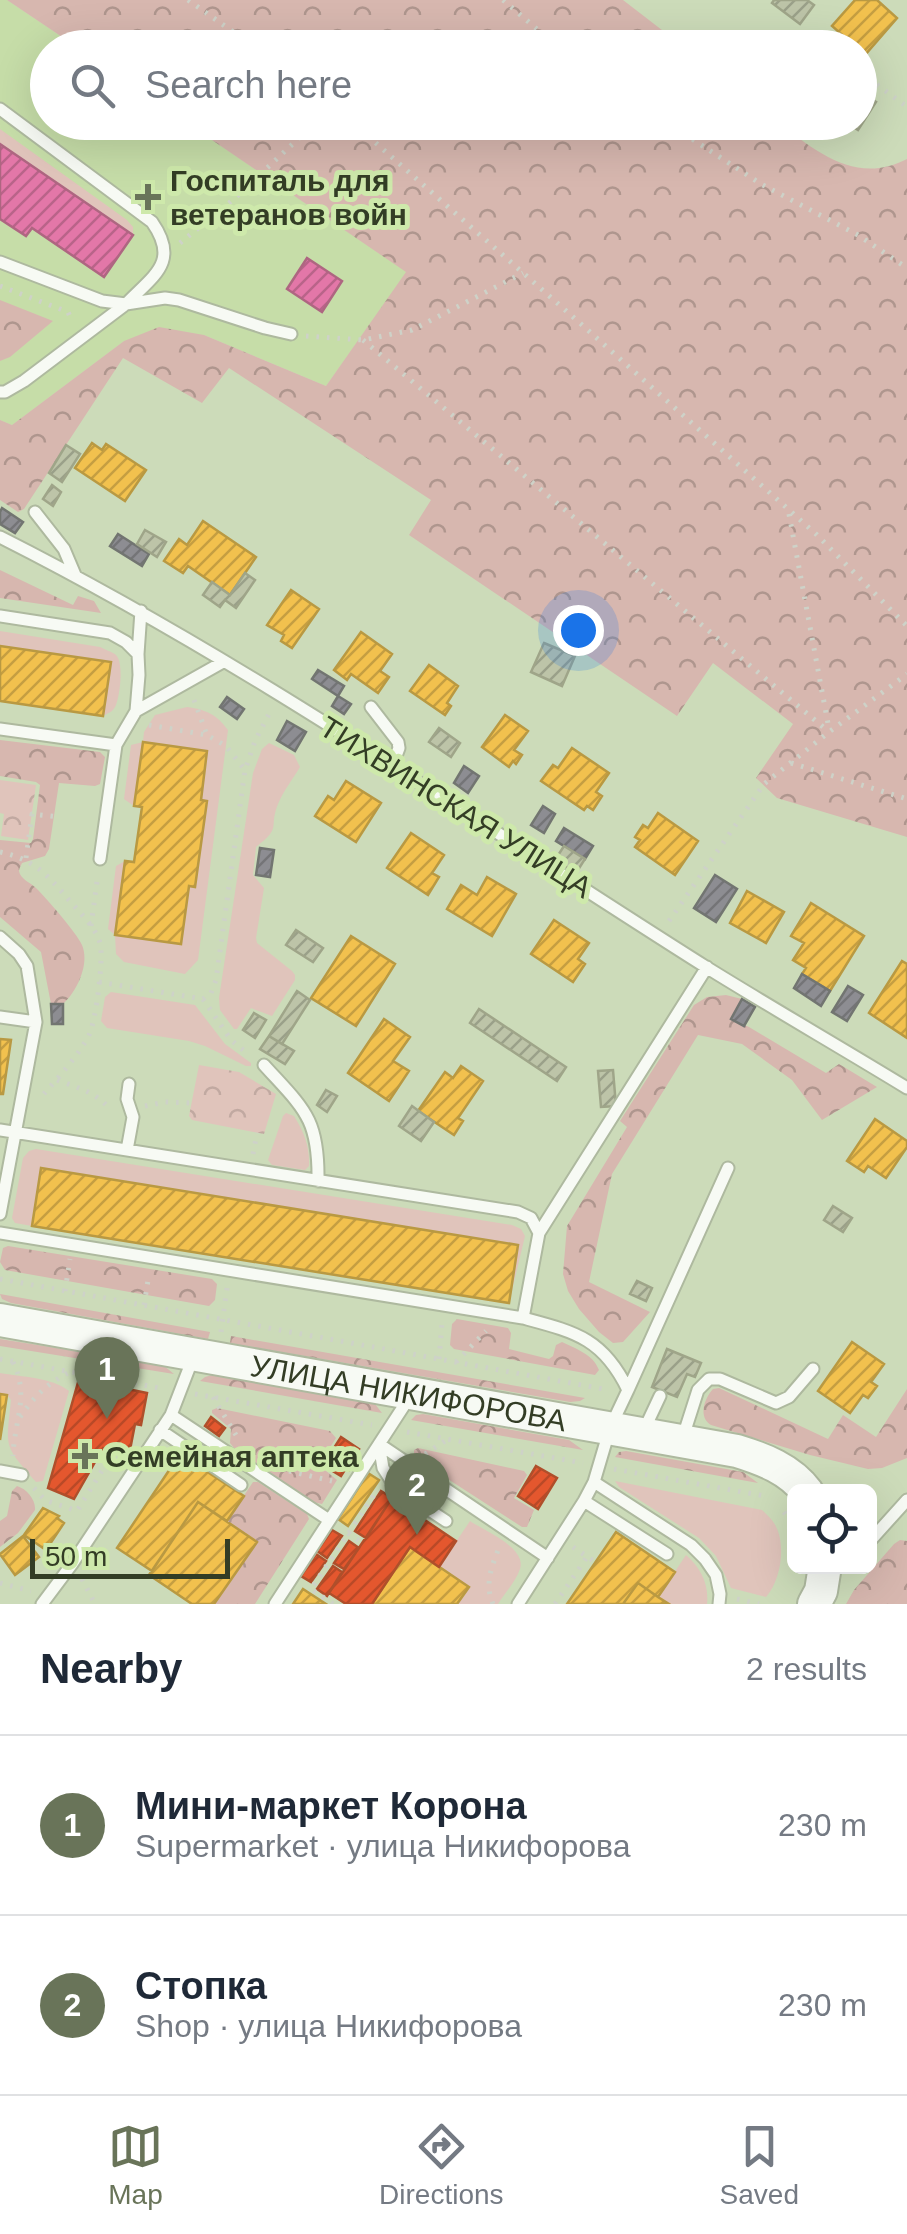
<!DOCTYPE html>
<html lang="en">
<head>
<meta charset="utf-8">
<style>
	body { margin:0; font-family:Arial,sans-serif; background:#f2f2f3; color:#1f2937 }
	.controls { position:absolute; right:30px; bottom:30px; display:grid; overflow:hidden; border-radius:15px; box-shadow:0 10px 40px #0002 }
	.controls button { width:90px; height:90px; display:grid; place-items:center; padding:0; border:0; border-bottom:2px solid #e0e1e3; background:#fff; color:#1f2937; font:50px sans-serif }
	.scale { position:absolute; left:30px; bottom:25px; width:200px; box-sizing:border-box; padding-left:10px; border:5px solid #333d25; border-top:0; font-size:28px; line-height:35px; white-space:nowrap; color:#333d25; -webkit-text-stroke:8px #cee9ab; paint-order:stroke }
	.you { position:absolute; left:578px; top:630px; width:35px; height:35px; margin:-25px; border:8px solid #fff; border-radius:50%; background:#1a73e8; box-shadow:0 0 0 15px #1a73e833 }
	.badge { display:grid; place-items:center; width:65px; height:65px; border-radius:50%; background:#697459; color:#fff; font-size:32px; font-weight:700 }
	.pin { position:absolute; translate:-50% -82px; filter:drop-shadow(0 2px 5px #0008) }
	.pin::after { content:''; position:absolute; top:52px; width:35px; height:30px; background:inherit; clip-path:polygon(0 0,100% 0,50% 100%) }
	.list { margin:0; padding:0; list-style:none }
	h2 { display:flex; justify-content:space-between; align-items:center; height:130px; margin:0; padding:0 40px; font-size:42px }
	h2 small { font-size:32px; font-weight:400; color:#747a83 }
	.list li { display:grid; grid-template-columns:65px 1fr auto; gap:30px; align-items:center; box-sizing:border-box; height:180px; padding:0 40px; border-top:2px solid #e0e1e3 }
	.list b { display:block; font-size:38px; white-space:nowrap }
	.list p { margin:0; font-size:32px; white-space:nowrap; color:#747a83 }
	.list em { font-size:32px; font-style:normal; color:#747a83 }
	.icon { flex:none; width:55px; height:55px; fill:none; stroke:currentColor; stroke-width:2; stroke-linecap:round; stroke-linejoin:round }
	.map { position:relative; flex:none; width:907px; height:1604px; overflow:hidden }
	.search { position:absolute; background:#fff; box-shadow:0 10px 40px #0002; left:30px; right:30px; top:30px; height:110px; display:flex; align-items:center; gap:25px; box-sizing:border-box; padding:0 35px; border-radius:55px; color:#747a83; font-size:38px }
	.sheet { height:490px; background:#fff }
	nav { display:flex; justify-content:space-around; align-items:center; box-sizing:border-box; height:140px; border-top:2px solid #e0e1e3; background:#fff; font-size:28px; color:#747a83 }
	nav a { display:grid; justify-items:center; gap:5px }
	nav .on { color:#697459 }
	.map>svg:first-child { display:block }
	.built { fill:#c6dda8 }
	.green { fill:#e0c4bb }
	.forest { fill:url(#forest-crowns) }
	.park { fill:url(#park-crowns) }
	.homes { fill:url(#homes-hatch); stroke:#b99942; stroke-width:2.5 }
	.shops { fill:url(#shops-hatch); stroke:#af4f2b; stroke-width:2.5 }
	.health { fill:url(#health-hatch); stroke:#ae6681; stroke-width:2.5 }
	.industry { fill:url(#industry-hatch); stroke:#727571; stroke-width:2.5 }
	.building { fill:url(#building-hatch); stroke:#9fa589; stroke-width:2.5 }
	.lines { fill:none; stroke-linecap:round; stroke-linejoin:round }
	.service-casing { stroke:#aeb99f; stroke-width:15 }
	.secondary-casing { stroke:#aeb99f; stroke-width:36 }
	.path { stroke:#ced2c8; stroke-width:5; stroke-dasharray:2.5 8; stroke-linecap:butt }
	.service { stroke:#f7faf4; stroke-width:11 }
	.secondary { stroke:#f7faf4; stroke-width:32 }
	.poi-dot { fill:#697459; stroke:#cee9ab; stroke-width:4 }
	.labels { text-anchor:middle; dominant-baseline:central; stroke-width:10; stroke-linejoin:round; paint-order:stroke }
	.poi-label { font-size:30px; font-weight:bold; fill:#333d25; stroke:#cee9ab; text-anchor:start }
	.street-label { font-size:30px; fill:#333d25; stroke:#cee9ab }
</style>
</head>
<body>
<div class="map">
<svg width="907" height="1604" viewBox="0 0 907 1604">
	<defs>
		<pattern id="forest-crowns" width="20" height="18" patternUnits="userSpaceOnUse" patternTransform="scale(2.5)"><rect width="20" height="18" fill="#d7b7af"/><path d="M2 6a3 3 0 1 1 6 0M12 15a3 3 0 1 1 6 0" fill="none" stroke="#af968e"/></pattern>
		<pattern id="park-crowns" width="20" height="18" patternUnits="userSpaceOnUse" patternTransform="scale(2.5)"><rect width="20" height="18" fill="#e0c4bb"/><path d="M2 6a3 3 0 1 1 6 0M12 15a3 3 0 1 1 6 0" fill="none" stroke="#c1a9a1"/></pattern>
		<pattern id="homes-hatch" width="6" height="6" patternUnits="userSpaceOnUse" patternTransform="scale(2.5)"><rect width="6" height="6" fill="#f2c14e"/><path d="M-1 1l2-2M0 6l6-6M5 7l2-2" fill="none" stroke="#c59e41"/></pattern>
		<pattern id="shops-hatch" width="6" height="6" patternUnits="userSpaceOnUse" patternTransform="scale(2.5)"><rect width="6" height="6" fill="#e4572e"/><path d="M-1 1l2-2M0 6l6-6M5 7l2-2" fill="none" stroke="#b94927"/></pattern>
		<pattern id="health-hatch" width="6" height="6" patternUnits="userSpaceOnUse" patternTransform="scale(2.5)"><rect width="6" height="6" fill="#e377a8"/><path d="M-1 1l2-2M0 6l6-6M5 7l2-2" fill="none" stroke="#b96389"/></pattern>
		<pattern id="industry-hatch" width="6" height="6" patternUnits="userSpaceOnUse" patternTransform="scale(2.5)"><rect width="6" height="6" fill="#8d8d92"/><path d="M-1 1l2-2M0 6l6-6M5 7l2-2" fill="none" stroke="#747477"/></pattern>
		<pattern id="building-hatch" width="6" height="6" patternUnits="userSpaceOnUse" patternTransform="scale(2.5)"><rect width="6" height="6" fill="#bdc4a8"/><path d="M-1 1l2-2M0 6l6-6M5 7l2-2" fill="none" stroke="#9aa089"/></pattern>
	</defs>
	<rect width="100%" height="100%" fill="#ccdbb9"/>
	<path class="built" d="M0 0H7L77 47 48 48V122L187 123 407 272 326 386 204 335 124 341 12 425 0 420Z"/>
	<path class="green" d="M0 129 127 220 133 227V235L0 144Z
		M0 631 100 647C102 648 114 653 116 655 124 663 120 694 116 705 113 712 110 712 103 716L111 662 0 646Z
		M187 707C207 710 216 714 228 730L198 960 185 974 124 962 116 954 115 935 108 929 116 866 125 861 181 943 189 886H195L207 801 201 800 207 751 143 742 134 806 124 799 131 745 143 742 144 732 155 715Z
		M269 743 294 755 300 767C293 779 283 791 278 804 268 829 283 826 256 847L253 875 264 888 256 938 257 943 292 971 295 975V980L272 1016 251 1008 237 1029H234L220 1010 219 998 253 773 262 749Z
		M111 992 195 1005 225 1044 251 1063V1066H246L205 1046 189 1041 107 1028 101 1021 105 997Z
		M286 1113 294 1116C304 1132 310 1147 309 1166L305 1170 272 1165 268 1160 283 1116Z
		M36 1149 512 1225 521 1229 525 1236 509 1303 518 1245 42 1168 32 1226 15 1223 12 1218 23 1158 29 1151Z
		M0 1373C22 1377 51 1377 69 1391L43 1481 36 1482C3 1444 6 1449 11 1400L7 1395 0 1394Z
		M615 1481 762 1510C766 1514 771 1518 774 1523 787 1543 781 1580 766 1597L731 1588 716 1556 699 1538 619 1487Z
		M470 1521C485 1531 527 1548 520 1569 516 1581 505 1593 498 1604H457L468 1587 439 1567Z
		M686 1555C701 1568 709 1584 707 1604H669L658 1597Z"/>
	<path class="forest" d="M7 0H623L684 47H77Z
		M187 123H779C818 153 857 185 907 159V837L777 798 756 778 793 724 713 663 677 716 409 535 431 500 229 368 202 403 123 358 24 509 18 512 0 500V420L12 425 124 341 159 327 204 335 326 386 406 272Z
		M0 300 53 321 10 357 0 361Z
		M0 570 73 605 78 596 94 601 101 613 0 598Z
		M0 740 100 752 105 757 100 784 95 786 59 783 49 849 45 856 22 863C21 866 19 868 19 871 20 879 31 883 36 888 47 899 76 932 82 945 90 964 77 991 63 1004H51L41 952 0 917V840L31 843 33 839 40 785 36 782 0 776Z
		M726 995 742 999 731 1019 749 1027 826 1073 839 1064 877 1087 822 1120 792 1080 742 1044 698 1035 612 1174 589 1282 650 1312 623 1342 613 1343 599 1332 579 1309 568 1291 563 1274 567 1226 627 1127 620 1121 694 1005 707 997Z
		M8 1246 212 1279 217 1284 215 1300 209 1306 5 1270 0 1262 3 1248Z
		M0 1294 210 1332 208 1339 11 1303 2 1299Z
		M457 1319 508 1328 511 1333 509 1349 549 1359 553 1356 556 1345 562 1342C576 1349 593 1354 599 1370L595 1375 454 1349 450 1345 452 1324Z
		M231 1336 585 1398 580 1401 570 1402 230 1343Z
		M0 1339 163 1365 174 1374 0 1346Z
		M212 1375 375 1404 382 1413 200 1381 205 1377Z
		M719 1388 828 1439 843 1415 876 1437 907 1389V1458L882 1468 868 1469 810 1455 711 1425C698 1417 704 1399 713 1389Z
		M217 1408 330 1431 336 1438 319 1465 337 1480 322 1504 313 1502 235 1449 230 1443 231 1429 212 1413V1410Z
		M423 1414 569 1440 583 1450 411 1420 416 1415Z
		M418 1448 524 1471 527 1475 514 1498 534 1510 527 1527H522L420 1461 414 1454V1450Z
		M626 1451 743 1472 758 1483 615 1457 619 1452Z
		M253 1482H258L307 1514 309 1519 255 1604H214L256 1542 227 1521Z
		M17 1486C27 1489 36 1500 35 1510L18 1533 0 1547V1521L7 1516 12 1491Z
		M900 1540 907 1541V1604H846L854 1590 894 1544Z"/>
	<path class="park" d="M0 780 36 785 28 840 1 836 4 814 0 813Z
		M199 1065 239 1072 276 1094 264 1134 192 1120 189 1116Z"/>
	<path class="homes" d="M855 0H877L897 18 865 55 832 26Z
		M92 443 102 450 106 444 146 470 125 501 75 468Z
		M203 521 256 557 230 595 188 566 183 573 164 561 179 539 187 545Z
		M291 590 319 609 292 648 281 641 284 635 267 625Z
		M361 632 392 654 380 671 389 677 378 693 351 674 347 680 334 670Z
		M0 646 111 662 103 716 0 701Z
		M429 665 458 686 447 703 451 706 445 715 410 691Z
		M505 715 528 731 514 750 522 755 516 764 513 761 509 767 482 747Z
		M143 742 207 751 201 800 207 801 195 887 189 886 181 944 115 935 125 861 134 862 142 807 134 806Z
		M572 748 609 773 596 792 602 796 593 810 587 806 584 810 541 781 553 765 558 768Z
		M346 781 381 803 356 842 315 816 328 796 334 800Z
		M658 813 698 841 675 875 635 847 640 840 635 837 643 825 648 828Z
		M411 833 444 855 432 873 439 877 428 895 387 868Z
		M487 877 516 894 492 936 447 909 461 885 477 895Z
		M747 891 784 912 766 943 730 923Z
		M811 903 864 936 830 991 802 974 806 968 793 960 804 943 791 936Z
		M554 920 589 943 578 959 585 964 573 982 531 954Z
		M351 936 395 964 356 1026 311 998Z
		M902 961 907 964V1038L869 1013Z
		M384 1019 410 1037 393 1061 409 1071 389 1101 348 1073Z
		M0 1039 11 1040 3 1094H0Z
		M461 1066 483 1081 458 1118 463 1121 454 1135 418 1111 445 1072 453 1078Z
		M875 1119 907 1141V1147L886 1178 868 1166 864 1172 847 1161Z
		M41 1168 518 1245 509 1303 32 1226Z
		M852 1342 884 1364 871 1382 877 1386 868 1398 863 1395 850 1413 818 1391Z
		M0 1394 7 1395 0 1440Z
		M180 1454 244 1496 227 1521 198 1502 152 1571 117 1548Z
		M368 1473 379 1480 348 1526 338 1519Z
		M418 1480 434 1490 426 1502 411 1492Z
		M198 1502 257 1542 214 1604H192L149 1575Z
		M43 1508 59 1516 57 1518 64 1523 46 1550 24 1535Z
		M616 1532 675 1572 658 1597 638 1583 623 1604H567Z
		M23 1536 39 1557 15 1575 0 1554Z
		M410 1547 469 1587 457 1604H372Z
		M638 1583 658 1597 669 1604H623Z
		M303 1589 326 1604H293Z"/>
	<path class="shops" d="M79 1379 147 1393 141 1425 135 1424 130 1450 103 1448 74 1499 48 1488Z
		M211 1417 225 1428 219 1436 205 1426Z
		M341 1437 359 1449 350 1462 353 1464 349 1470 346 1468 341 1476 323 1465Z
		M536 1466 557 1478 538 1509 518 1496Z
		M381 1491 392 1498 366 1538 355 1531Z
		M392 1498 456 1541 439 1567 410 1547 372 1604H346L329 1593Z
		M332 1530 342 1536 327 1558 317 1551Z
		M349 1541 359 1548 344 1569 334 1563Z
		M316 1554 326 1561 311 1582 301 1576Z
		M333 1566 342 1572 327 1596 317 1589Z"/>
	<path class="health" d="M0 144 133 235 104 277 32 228 26 236 0 219Z
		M307 258 342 281 322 312 287 289Z"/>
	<path class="industry" d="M2 508 23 522 15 533 0 524V512Z
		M118 534 149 554 142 566 110 546Z
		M318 670 344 686 338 696 312 679Z
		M338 696 351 704 344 714 332 706Z
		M227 697 244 709 237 719 220 707Z
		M287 721 306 732 295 751 277 740Z
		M464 766 479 776 468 793 454 783Z
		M543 806 555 814 544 833 531 825Z
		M564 828 593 846 585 859 556 841Z
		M260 848 274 850 270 877 256 875Z
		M715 875 737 889 716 922 694 908Z
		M802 974 830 991 821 1006 794 988Z
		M848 986 863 995 847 1021 832 1012Z
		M742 999 755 1007 744 1026 731 1019Z
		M51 1004H63V1024H52Z"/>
	<path class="building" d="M774 0H807L814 5 800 24 772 3Z
		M862 93 876 102 858 130 846 122H860V97Z
		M66 445 80 454 62 482 49 473Z
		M52 485 61 492 53 506 43 499Z
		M145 530 166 542 157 557 137 544Z
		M245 573 255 580 236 608 225 600 220 607 203 595 212 582 230 595Z
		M544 643 575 656 562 686 531 672Z
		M439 728 460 743 451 757 429 742Z
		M564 846 585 859 576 873 555 860Z
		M296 930 323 948 313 962 286 945Z
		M297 991 310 1000 282 1044 269 1036Z
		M479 1009 566 1067 557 1081 470 1023Z
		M254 1013 266 1020 255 1038 243 1030Z
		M269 1036 294 1051 285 1064 260 1049Z
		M613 1070 616 1106 601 1107 598 1071Z
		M326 1090 337 1096 327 1112 317 1105Z
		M412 1106 434 1122 421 1141 399 1126Z
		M833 1206 852 1218 843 1232 824 1220Z
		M637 1281 652 1288 646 1301 630 1294Z
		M667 1349 701 1363 695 1377 687 1374 677 1397 652 1387Z"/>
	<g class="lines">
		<defs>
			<path id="service" d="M0 109 152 222C180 262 154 275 126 304
				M0 262 102 301 126 304 24 381 5 392H0
				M126 304 165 298 179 300 265 328 291 334
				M35 512 64 549 75 575
				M0 537C246 661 473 820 706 967 772 1008 840 1047 907 1088
				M0 616 110 633 126 642 138 654 139 675 136 711 116 745 0 729
				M138 654 141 611
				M371 707 398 742 399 748 393 764
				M136 711 223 662
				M100 859 116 745
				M0 937 19 954 27 966 36 1022 0 1214
				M0 1017 36 1022
				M264 1065C304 1109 319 1118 318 1181
				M0 1130 518 1212 531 1218 539 1233 523 1318 0 1233
				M127 1150 133 1117 127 1099 129 1084
				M539 1233 707 967
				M628 1390 728 1168
				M171 1415 329 1520
				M160 1430 241 1485
				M644 1430 660 1396
				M682 1440 698 1390 709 1379H720L776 1403 789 1397 813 1369
				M0 1471 22 1475
				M594 1482 691 1545 705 1559 716 1575 720 1594 719 1604
				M584 1501 667 1554
				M446 1521 396 1488 383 1468 379 1444 548 1558
				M870 1541 907 1500
				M42 1604 72 1564 171 1415 193 1358
				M275 1604 409 1398
				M518 1604 584 1501 594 1482 610 1428 628 1390C603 1338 575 1332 523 1318"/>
			<g id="secondary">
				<path id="s1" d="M0 1320 737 1451C763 1459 790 1469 807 1492"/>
				<path d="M814 1604 821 1591 825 1566"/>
			</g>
		</defs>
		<use href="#service" class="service-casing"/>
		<use href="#secondary" class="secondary-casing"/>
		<path class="path" d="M188 0 256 48
			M503 0 559 48
			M860 72 907 107
			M352 122 581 324 816 534 907 626
			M666 122 761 184 858 235 907 268
			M180 243 234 199 316 122
			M0 286 68 312 72 321
			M306 336 363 340 412 330 523 273
			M363 340 829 732
			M789 514 829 729
			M194 700 207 735
			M149 725 207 735 226 746 245 770
			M791 763 907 799
			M0 852C33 859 47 874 68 899 79 912 95 926 100 943 104 957 96 1021 89 1035 79 1055 57 1079 42 1096
			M26 858 32 814 59 817
			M669 921 764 784 829 732 907 674
			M91 926 98 874
			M99 982 203 999 211 993 216 980 245 770 255 741 270 712
			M203 999 231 1040 248 1054
			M57 1080C76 1087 95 1092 108 1107
			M145 1106 165 1102 192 1103
			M253 1154 257 1133
			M0 1279 609 1390
			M65 1291 70 1259
			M144 1305 149 1274
			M221 1332 227 1288
			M0 1359 165 1389
			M439 1359 442 1323
			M13 1362C30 1396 14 1421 13 1456
			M456 1362 486 1331
			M195 1394 372 1425
			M213 1397 236 1435
			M20 1417C34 1397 47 1383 70 1372
			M407 1432 583 1463
			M425 1454 445 1441
			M614 1469 765 1496
			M289 1471 332 1481
			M34 1488 45 1500 77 1511 108 1461H118
			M784 1512C795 1528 794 1545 793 1564
			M348 1533 362 1543
			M573 1547 595 1562
			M82 1579 95 1604
			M0 1583 31 1591
			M737 1599 759 1604
			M333 1604 311 1589 378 1489
			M493 1604C484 1583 492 1566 500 1545
			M555 1604 587 1557"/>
		<use href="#service" class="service"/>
		<use href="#secondary" class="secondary"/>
	</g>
	<g class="poi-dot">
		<path d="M143 182h10v10h10v10h-10v10h-10v-10h-10v-10h10z"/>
		<path d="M80 1441h10v10h10v10h-10v10h-10v-10h-10v-10h10z"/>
	</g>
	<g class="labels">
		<g class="poi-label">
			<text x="170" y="180">Госпиталь для<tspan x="170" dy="34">ветеранов войн</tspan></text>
			<text x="105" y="1456">Семейная аптека</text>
		</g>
		<g class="street-label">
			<text transform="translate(456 807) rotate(32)">ТИХВИНСКАЯ УЛИЦА</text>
			<text stroke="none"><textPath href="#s1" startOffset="415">УЛИЦА НИКИФОРОВА</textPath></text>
		</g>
	</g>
</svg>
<div class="controls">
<button><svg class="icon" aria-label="locate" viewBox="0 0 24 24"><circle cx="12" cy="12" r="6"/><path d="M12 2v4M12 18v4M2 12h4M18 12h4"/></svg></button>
</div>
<div class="scale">50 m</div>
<div class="you"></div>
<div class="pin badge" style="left:107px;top:1419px">1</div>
<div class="pin badge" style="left:417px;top:1535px">2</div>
<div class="search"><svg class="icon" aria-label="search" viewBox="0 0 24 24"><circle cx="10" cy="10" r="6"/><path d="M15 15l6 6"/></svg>Search here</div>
</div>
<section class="sheet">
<h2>Nearby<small>2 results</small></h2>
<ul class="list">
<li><span class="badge">1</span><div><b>Мини-маркет Корона</b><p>Supermarket · улица Никифорова</p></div><em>230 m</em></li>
<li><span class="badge">2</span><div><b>Стопка</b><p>Shop · улица Никифорова</p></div><em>230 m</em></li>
</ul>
</section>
<nav>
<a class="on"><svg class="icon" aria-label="map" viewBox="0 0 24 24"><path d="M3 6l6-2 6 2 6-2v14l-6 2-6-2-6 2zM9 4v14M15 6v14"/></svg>Map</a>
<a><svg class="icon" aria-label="directions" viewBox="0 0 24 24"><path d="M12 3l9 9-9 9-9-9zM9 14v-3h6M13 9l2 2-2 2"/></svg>Directions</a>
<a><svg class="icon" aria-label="saved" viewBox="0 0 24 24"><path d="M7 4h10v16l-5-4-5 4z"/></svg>Saved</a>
</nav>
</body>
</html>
